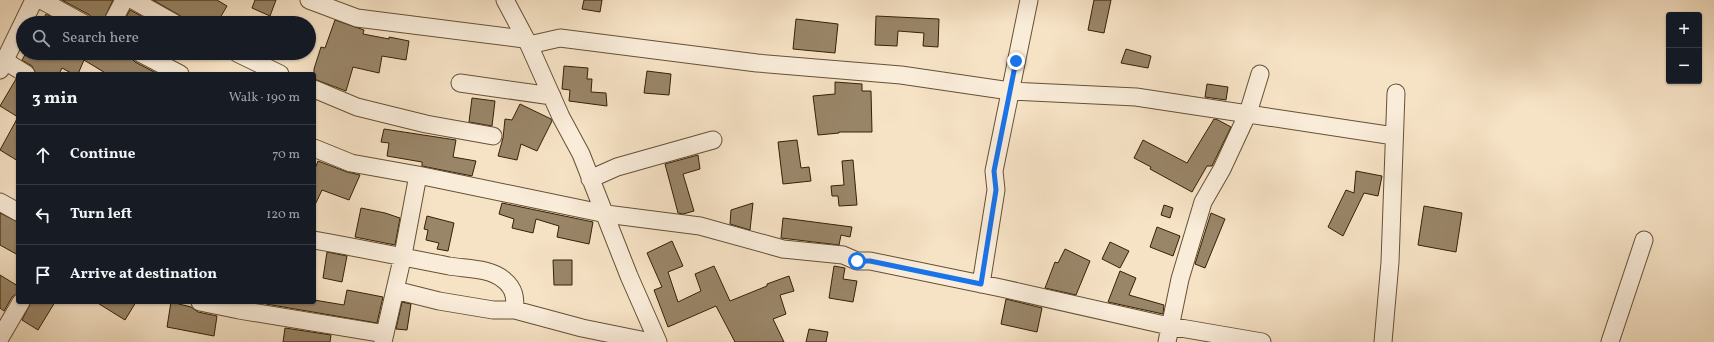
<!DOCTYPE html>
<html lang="en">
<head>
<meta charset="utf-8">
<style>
	body { margin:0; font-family:Vollkorn,serif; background:#20242c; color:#f1f3f6 }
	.controls { position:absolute; right:12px; top:12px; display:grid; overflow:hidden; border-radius:4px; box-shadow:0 1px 3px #0004 }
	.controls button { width:36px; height:36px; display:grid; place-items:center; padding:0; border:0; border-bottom:1px solid #363941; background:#171b24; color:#f1f3f6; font:20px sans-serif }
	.stop { position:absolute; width:12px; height:12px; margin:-9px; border:3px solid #1a73e8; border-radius:50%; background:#fff }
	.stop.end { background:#1a73e8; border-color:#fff; box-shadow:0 1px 4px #0008 }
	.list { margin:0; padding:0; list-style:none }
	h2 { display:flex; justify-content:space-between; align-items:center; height:52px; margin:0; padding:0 16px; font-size:17px }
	h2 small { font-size:13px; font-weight:400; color:#9ea1a6 }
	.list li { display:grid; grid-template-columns:26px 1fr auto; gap:12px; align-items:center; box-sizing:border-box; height:60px; padding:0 16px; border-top:1px solid #363941 }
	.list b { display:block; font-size:15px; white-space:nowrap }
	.list em { font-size:13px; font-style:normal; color:#9ea1a6 }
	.icon { flex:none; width:22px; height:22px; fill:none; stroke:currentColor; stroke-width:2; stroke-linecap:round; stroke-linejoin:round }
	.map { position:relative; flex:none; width:1714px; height:342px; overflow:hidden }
	.search { position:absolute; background:#171b24; box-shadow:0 1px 3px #0004; left:16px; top:16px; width:300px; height:44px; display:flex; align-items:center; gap:10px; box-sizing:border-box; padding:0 14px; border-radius:22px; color:#9ea1a6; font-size:15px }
	.panel { position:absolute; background:#171b24; box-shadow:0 1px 3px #0004; left:16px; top:72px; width:300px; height:232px; border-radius:4px }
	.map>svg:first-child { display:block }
	.building { fill:#998568; stroke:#352103 }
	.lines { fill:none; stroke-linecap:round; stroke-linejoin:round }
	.minor-casing { stroke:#655134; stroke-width:19 }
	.minor { stroke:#f9ecd9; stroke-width:17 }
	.route { stroke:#1a73e8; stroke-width:5 }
</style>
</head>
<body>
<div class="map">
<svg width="1714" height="342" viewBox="0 0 1714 342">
	<rect width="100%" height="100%" fill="#f6e2c5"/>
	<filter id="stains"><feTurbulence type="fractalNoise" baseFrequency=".005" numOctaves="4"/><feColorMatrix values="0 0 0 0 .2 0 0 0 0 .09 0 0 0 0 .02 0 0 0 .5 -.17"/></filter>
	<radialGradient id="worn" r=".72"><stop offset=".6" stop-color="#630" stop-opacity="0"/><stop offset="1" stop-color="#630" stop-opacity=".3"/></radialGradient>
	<path class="building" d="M62 0H113L102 23H100L88 14Z
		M153 0H217L227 6 217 23H184L183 18 179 15Z
		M255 0H276L270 16 252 8Z
		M584 0H602L600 12 582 9Z
		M1094 0H1111L1104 33 1088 30Z
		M130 10 154 23H123Z
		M46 14 62 23H41Z
		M876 16 939 19 938 47 923 46 924 33 898 31 897 46 875 45Z
		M796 19 838 24 835 53 793 49Z
		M335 20 364 30 363 34 389 39V37L409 41 406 60 382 56 379 73 353 67 346 91 314 79V69L321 47 325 48Z
		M1126 49 1151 56 1148 68 1121 63Z
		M26 53H130L131 58 135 62 158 74H107L84 60 78 74H73L62 68 59 74H36L32 66 22 60Z
		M162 53H177L173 59Z
		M564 66 588 68 587 79H592L591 92 606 93 607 106 569 101 570 90 562 89Z
		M647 71 671 74 669 95 644 93Z
		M16 79 18 81V161L0 150 18 117 0 106Z
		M835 82 862 84V91H871L872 132H839V133L818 135 813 96 835 94Z
		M1207 84 1228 87 1226 100 1205 97Z
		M472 98 495 101 492 126 469 122Z
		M520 104 551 119 552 121 537 151 521 144 517 160 498 156 503 138 505 119 512 120Z
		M1214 119 1218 120 1231 127 1212 166H1207L1192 192 1150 169 1151 167 1134 158 1143 140 1187 163Z
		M384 129 456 140 453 157 476 161 472 176 422 166V162L387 156 389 143 381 142Z
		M797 140 801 168 809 167 811 181 783 184 778 142Z
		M698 155 700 169 683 174 694 211 683 214 678 213 665 164Z
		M853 160 857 205 839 206 838 196H832L831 186 844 185 842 161Z
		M318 161 347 172 360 175 349 200 322 190 314 207V171Z
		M1356 171 1382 176 1378 196 1364 193 1343 236 1328 227 1346 190 1354 193Z
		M502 203 593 222 589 244 557 237 559 226 536 219 533 233 512 228 514 219 499 214Z
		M753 203 750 230 730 224 731 210Z
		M1164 205 1173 208 1170 218 1161 215Z
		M1424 206 1462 213 1456 252 1418 245Z
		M361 208 385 213 400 218 395 245 355 237Z
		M0 213 18 222V255L0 245Z
		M1211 213 1225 219 1205 268 1195 264Z
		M427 216 454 223 448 251 437 249 439 243 426 240 428 230 424 229Z
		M783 218 852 227 850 237 841 235 839 245 781 238Z
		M1157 227 1180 236 1173 256 1150 247Z
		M672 241 683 266 668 272 678 302 701 291 695 274 714 266 730 301 767 286V284L789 276 794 291 780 295 786 314 773 319 784 342H735L716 306 668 327 654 290 662 287 647 253Z
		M1110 242 1129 251 1120 268 1102 259Z
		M1065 249 1090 261 1076 295 1045 288 1055 262 1058 263Z
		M327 252 347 256 342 282 323 278Z
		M553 260H572V285H554Z
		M834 266 845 268 843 279 857 281 853 302 829 298Z
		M1120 271 1136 278 1129 295 1164 305 1163 314 1108 302Z
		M0 275 18 286V293L12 297 4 311 0 308Z
		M347 290 383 297 377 323 266 304V302H314V300L344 305Z
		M1006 299 1042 308 1037 332 1001 324Z
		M31 302H55L38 330 22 320Z
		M96 302H136L125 320Z
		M171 302 191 307 198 312 217 316 214 336 167 327Z
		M402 302 411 304 407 330 396 329Z
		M285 328 331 335 330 342H283Z
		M809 329 828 332 826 342H806Z"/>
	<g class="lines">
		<defs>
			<path id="minor" d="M41 0 83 23
				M133 0 174 23
				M309 0 357 18 524 39
				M505 0 529 45 561 117 581 154 629 276 658 342
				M112 23 124 0
				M529 45 560 38 757 63 901 75 1010 91 1136 97 1394 136
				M140 53 180 74
				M237 53 280 74
				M5 61 26 74
				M0 70 34 0
				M460 83 552 96
				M314 89 357 107 426 124 493 136
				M314 148 351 163 418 175 606 214 700 226 783 249 843 255 857 261H870L1001 288 1169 326 1262 342
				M590 179 617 167 713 140
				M0 202 18 212
				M314 240C359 248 404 257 449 266 467 269 490 268 504 280 515 289 515 298 515 310
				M981 284 996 190 994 171 1029 0
				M395 290 439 301 493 310H515L582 328 651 342
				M200 302 239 310 385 334
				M0 338 21 302
				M383 342 403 255 418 175
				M1167 342 1180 279 1203 202 1222 169 1248 113 1260 74
				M1383 342 1390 262 1396 93
				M1610 342 1644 240"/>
		</defs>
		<use href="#minor" class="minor-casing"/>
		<use href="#minor" class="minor"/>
	</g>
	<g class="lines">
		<path class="route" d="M857 261H870L981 284 996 190 994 171 1016 61"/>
	</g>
	<rect width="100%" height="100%" filter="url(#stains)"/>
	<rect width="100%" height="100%" fill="url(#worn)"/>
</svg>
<div class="controls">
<button>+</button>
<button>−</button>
</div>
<div class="stop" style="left:857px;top:261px"></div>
<div class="stop end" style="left:1016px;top:61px"></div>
<div class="search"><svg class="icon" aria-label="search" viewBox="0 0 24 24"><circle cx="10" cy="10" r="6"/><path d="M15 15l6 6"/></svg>Search here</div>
<section class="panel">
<h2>3 min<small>Walk · 190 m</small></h2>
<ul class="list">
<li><svg class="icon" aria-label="ahead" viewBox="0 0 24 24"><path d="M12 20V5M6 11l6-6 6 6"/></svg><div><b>Continue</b></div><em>70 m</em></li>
<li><svg class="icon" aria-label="left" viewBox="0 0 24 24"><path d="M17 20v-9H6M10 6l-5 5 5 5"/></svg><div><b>Turn left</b></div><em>120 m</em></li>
<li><svg class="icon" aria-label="arrive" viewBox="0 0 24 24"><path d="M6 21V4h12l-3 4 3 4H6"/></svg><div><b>Arrive at destination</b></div></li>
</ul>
</section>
</div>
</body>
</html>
